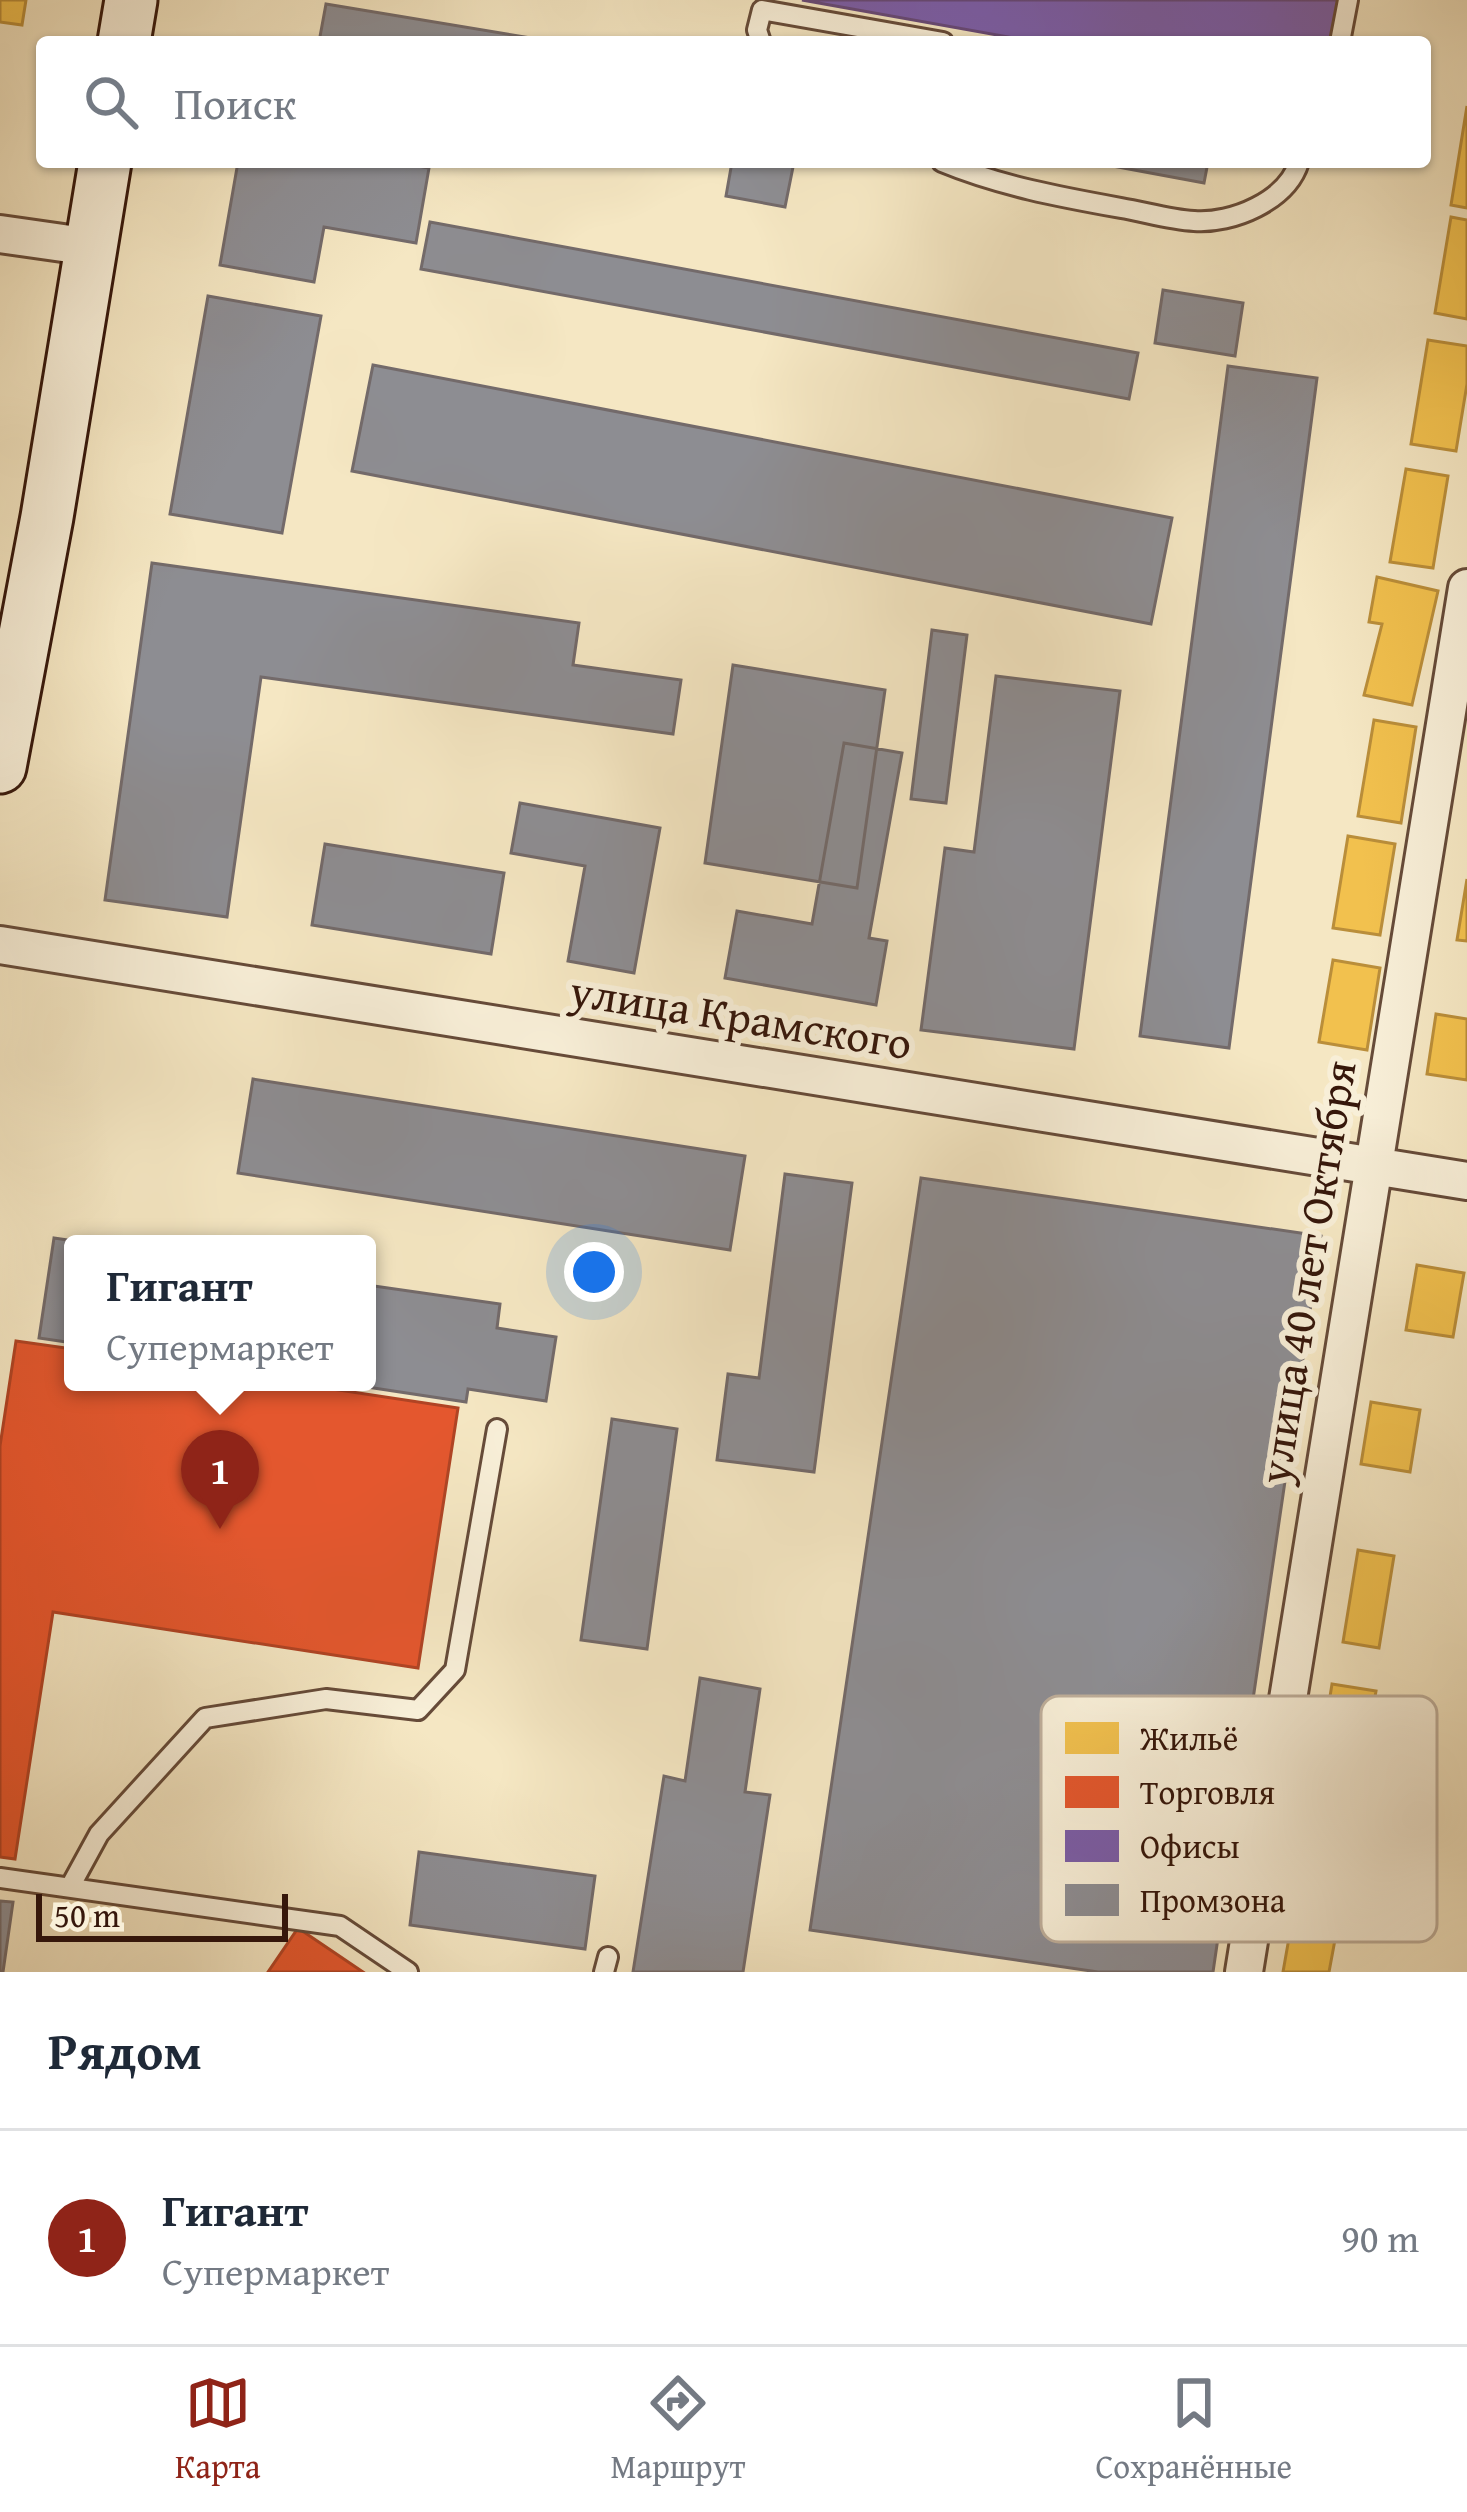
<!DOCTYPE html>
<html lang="ru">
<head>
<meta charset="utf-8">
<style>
	body { margin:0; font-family:"Gentium Book Plus",serif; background:#f6f6f7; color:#1f2937 }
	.scale { position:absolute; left:36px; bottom:30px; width:252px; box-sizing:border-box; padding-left:12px; border:6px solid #36170b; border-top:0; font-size:33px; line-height:42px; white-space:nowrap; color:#36170b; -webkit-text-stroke:9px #f8efd8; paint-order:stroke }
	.you { position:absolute; left:594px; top:1272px; width:42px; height:42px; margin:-30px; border:9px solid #fff; border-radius:50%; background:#1a73e8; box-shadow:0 0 0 18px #1a73e833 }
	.badge { display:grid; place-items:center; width:78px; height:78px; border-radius:50%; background:#8f2418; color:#fff; font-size:39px; font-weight:700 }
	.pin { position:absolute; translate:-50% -99px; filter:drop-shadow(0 3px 6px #0008) }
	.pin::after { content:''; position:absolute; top:63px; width:42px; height:36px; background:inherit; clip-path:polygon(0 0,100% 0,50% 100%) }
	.popup { position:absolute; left:64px; top:1235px; width:312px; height:156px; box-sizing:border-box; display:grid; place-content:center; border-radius:12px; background:#fff; filter:drop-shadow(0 3px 9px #0005); font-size:39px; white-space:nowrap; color:#747a83 }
	.popup b { font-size:45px; color:#1f2937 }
	.popup::after { content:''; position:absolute; left:50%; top:100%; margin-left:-24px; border:24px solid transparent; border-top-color:#fff }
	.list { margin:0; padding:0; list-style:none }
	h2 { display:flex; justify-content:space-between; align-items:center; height:156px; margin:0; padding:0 48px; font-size:51px }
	h2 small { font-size:39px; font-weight:400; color:#747a83 }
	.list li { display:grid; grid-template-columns:78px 1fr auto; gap:36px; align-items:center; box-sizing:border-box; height:216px; padding:0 48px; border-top:3px solid #e0e1e3 }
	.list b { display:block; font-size:45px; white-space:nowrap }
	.list p { margin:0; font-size:39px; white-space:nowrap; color:#747a83 }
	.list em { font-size:39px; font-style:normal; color:#747a83 }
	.icon { flex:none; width:66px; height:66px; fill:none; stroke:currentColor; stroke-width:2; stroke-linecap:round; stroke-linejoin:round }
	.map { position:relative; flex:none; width:1467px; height:1972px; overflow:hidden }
	.search { position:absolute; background:#fff; box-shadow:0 3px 9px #0004; left:36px; right:36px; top:36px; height:132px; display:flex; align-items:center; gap:30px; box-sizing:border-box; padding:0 42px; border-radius:12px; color:#747a83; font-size:45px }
	.sheet { height:372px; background:#fff }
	nav { display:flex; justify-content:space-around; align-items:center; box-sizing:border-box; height:168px; border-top:3px solid #e0e1e3; background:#fff; font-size:33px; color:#747a83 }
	nav a { display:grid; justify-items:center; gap:6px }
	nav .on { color:#8f2418 }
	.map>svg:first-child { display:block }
	.homes { fill:#f2c14e; stroke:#ba8e3a; stroke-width:3 }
	.shops { fill:#e4572e; stroke:#b04424; stroke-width:3 }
	.offices { fill:#7b5ea7; stroke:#664978; stroke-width:3 }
	.industry { fill:#8d8d92; stroke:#736a6a; stroke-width:3 }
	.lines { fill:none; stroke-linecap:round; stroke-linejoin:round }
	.lane-casing { stroke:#664b39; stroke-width:24 }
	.street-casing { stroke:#664b39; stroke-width:42 }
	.secondary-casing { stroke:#36170b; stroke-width:57 }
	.lane { stroke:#f8efd8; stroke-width:18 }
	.street { stroke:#f8efd8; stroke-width:36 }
	.secondary { stroke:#f8efd8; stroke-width:51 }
	.labels { text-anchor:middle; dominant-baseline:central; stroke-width:12; stroke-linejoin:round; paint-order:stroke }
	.street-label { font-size:45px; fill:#36170b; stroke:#f8efd8 }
	.key { fill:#f8efd8; stroke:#beae9a; stroke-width:3 }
	.key-label { font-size:33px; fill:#36170b }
</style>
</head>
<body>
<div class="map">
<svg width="1467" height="1972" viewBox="0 0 1467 1972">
	<rect width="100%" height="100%" fill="#f5e7c3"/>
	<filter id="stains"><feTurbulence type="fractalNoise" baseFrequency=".00167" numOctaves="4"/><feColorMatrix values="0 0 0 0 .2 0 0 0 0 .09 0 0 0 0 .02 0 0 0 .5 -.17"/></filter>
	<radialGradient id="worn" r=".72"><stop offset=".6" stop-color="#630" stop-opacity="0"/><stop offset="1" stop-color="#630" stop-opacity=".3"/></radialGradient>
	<path class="homes" d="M0 0H26L22 25 0 22Z
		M1467 106V208L1451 205Z
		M1451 217 1467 220V319L1435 313Z
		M1428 340 1467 346V384L1456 451 1411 444Z
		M1406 469 1448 476 1433 568 1390 562Z
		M1377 577 1438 591 1412 705 1364 695 1382 624 1369 622Z
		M1374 720 1416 727 1401 823 1358 816Z
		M1348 836 1395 844 1380 935 1333 928Z
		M1467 879V941L1457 940Z
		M1333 960 1380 968 1367 1050 1319 1042Z
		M1436 1014 1467 1019V1080L1427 1074Z
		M1417 1265 1464 1273 1453 1337 1406 1330Z
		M1371 1402 1420 1410 1410 1472 1361 1464Z
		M1358 1550 1394 1556 1379 1648 1343 1642Z
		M1332 1684 1376 1691 1364 1761 1321 1753Z
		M1312 1810 1355 1817 1340 1908 1297 1901Z
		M1292 1921 1337 1929 1329 1972H1283Z"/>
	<path class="shops" d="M16 1341 73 1349V1382H286L458 1408 418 1668 53 1612 15 1859 0 1857V1446Z
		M298 1928 363 1972H268Z"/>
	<path class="offices" d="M802 0H1338L1331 42H1036Z"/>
	<path class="industry" d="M326 4 555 42H319Z
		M238 162H395L429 168 416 243 324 227 314 282 220 265Z
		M732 162H794L785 207 726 196Z
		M1091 162H1208L1204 183Z
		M430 222 1138 353 1129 399 421 269Z
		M1163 290 1243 303 1235 356 1155 343Z
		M208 296 321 316 282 533 170 514Z
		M373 365 1172 518 1151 624 352 471Z
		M1228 366 1317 378 1229 1048 1140 1036Z
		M152 563 579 623 573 665 681 680 673 734 261 677 227 917 105 900Z
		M932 630 967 635 946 803 911 799Z
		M733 665 885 690 857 888 705 863Z
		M996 676 1120 691 1074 1049 921 1030 945 848 974 852Z
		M844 743 902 753 869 938 887 941 876 1005 725 978 737 911 812 924Z
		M520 803 660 828 634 973 568 961 585 866 511 853Z
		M325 844 504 873 491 954 312 925Z
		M253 1079 745 1156 730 1250 238 1173Z
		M785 1174 852 1183 814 1472 717 1460 728 1374 759 1378Z
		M921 1178 1321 1236 1213 1972H1098L810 1930Z
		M54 1238 95 1244H73V1343L39 1338Z
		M367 1285 500 1304 497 1328 556 1337 546 1401 468 1389 466 1402 334 1382H367Z
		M612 1419 677 1429 647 1649 581 1640Z
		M700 1678 760 1689 745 1792 770 1795 743 1972H633L664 1776 685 1781Z
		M419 1852 595 1876 585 1949 410 1925Z
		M0 1901 13 1902 3 1972H0Z"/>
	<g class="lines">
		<defs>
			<path id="lane" d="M761 42 757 30 762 10 943 42
				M1340 42 1348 0
				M942 162C1000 186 1060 197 1121 208 1145 212 1170 220 1194 221 1232 224 1287 201 1299 162
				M0 1878 340 1926 408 1972
				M70 1887 99 1834 205 1718 326 1699 418 1710 455 1670 497 1429
				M604 1972 608 1957"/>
			<path id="street" d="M0 234 91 247
				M0 945 1467 1181
				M1244 1972 1467 588"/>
			<path id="secondary" d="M124 42 131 0
				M0 767 47 517 105 162"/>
		</defs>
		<use href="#lane" class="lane-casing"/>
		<use href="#street" class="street-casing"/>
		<use href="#secondary" class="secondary-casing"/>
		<use href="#lane" class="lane"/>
		<use href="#street" class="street"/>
		<use href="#secondary" class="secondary"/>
	</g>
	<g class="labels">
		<g class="street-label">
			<text transform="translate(741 1016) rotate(9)">улица Крамского</text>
			<text transform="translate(1306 1272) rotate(-81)">улица 40 лет Октября</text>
		</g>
	</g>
	<rect x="1041" y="1696" width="396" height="246" rx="18" class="key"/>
	<rect x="1065" y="1722" width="54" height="32" fill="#f2c14e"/>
	<rect x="1065" y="1776" width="54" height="32" fill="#e4572e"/>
	<rect x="1065" y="1830" width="54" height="32" fill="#7b5ea7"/>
	<rect x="1065" y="1884" width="54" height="32" fill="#8d8d92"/>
	<g class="key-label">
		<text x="1140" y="1750">Жильё</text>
		<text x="1140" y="1804">Торговля</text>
		<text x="1140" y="1858">Офисы</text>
		<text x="1140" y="1912">Промзона</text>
	</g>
	<rect width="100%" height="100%" filter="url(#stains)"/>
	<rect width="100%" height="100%" fill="url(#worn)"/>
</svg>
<div class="scale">50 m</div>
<div class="you"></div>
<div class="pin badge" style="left:220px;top:1529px">1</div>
<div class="popup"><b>Гигант</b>Супермаркет</div>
<div class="search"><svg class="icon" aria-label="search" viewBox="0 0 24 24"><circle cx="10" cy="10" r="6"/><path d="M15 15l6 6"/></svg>Поиск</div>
</div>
<section class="sheet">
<h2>Рядом<small></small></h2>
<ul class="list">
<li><span class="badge">1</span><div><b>Гигант</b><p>Супермаркет</p></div><em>90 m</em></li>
</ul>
</section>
<nav>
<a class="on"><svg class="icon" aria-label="map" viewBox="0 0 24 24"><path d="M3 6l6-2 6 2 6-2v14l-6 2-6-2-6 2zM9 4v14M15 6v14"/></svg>Карта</a>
<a><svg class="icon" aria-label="directions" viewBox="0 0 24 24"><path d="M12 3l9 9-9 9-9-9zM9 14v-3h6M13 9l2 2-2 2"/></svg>Маршрут</a>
<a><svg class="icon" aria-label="saved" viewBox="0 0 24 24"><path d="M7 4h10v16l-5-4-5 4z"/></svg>Сохранённые</a>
</nav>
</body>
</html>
